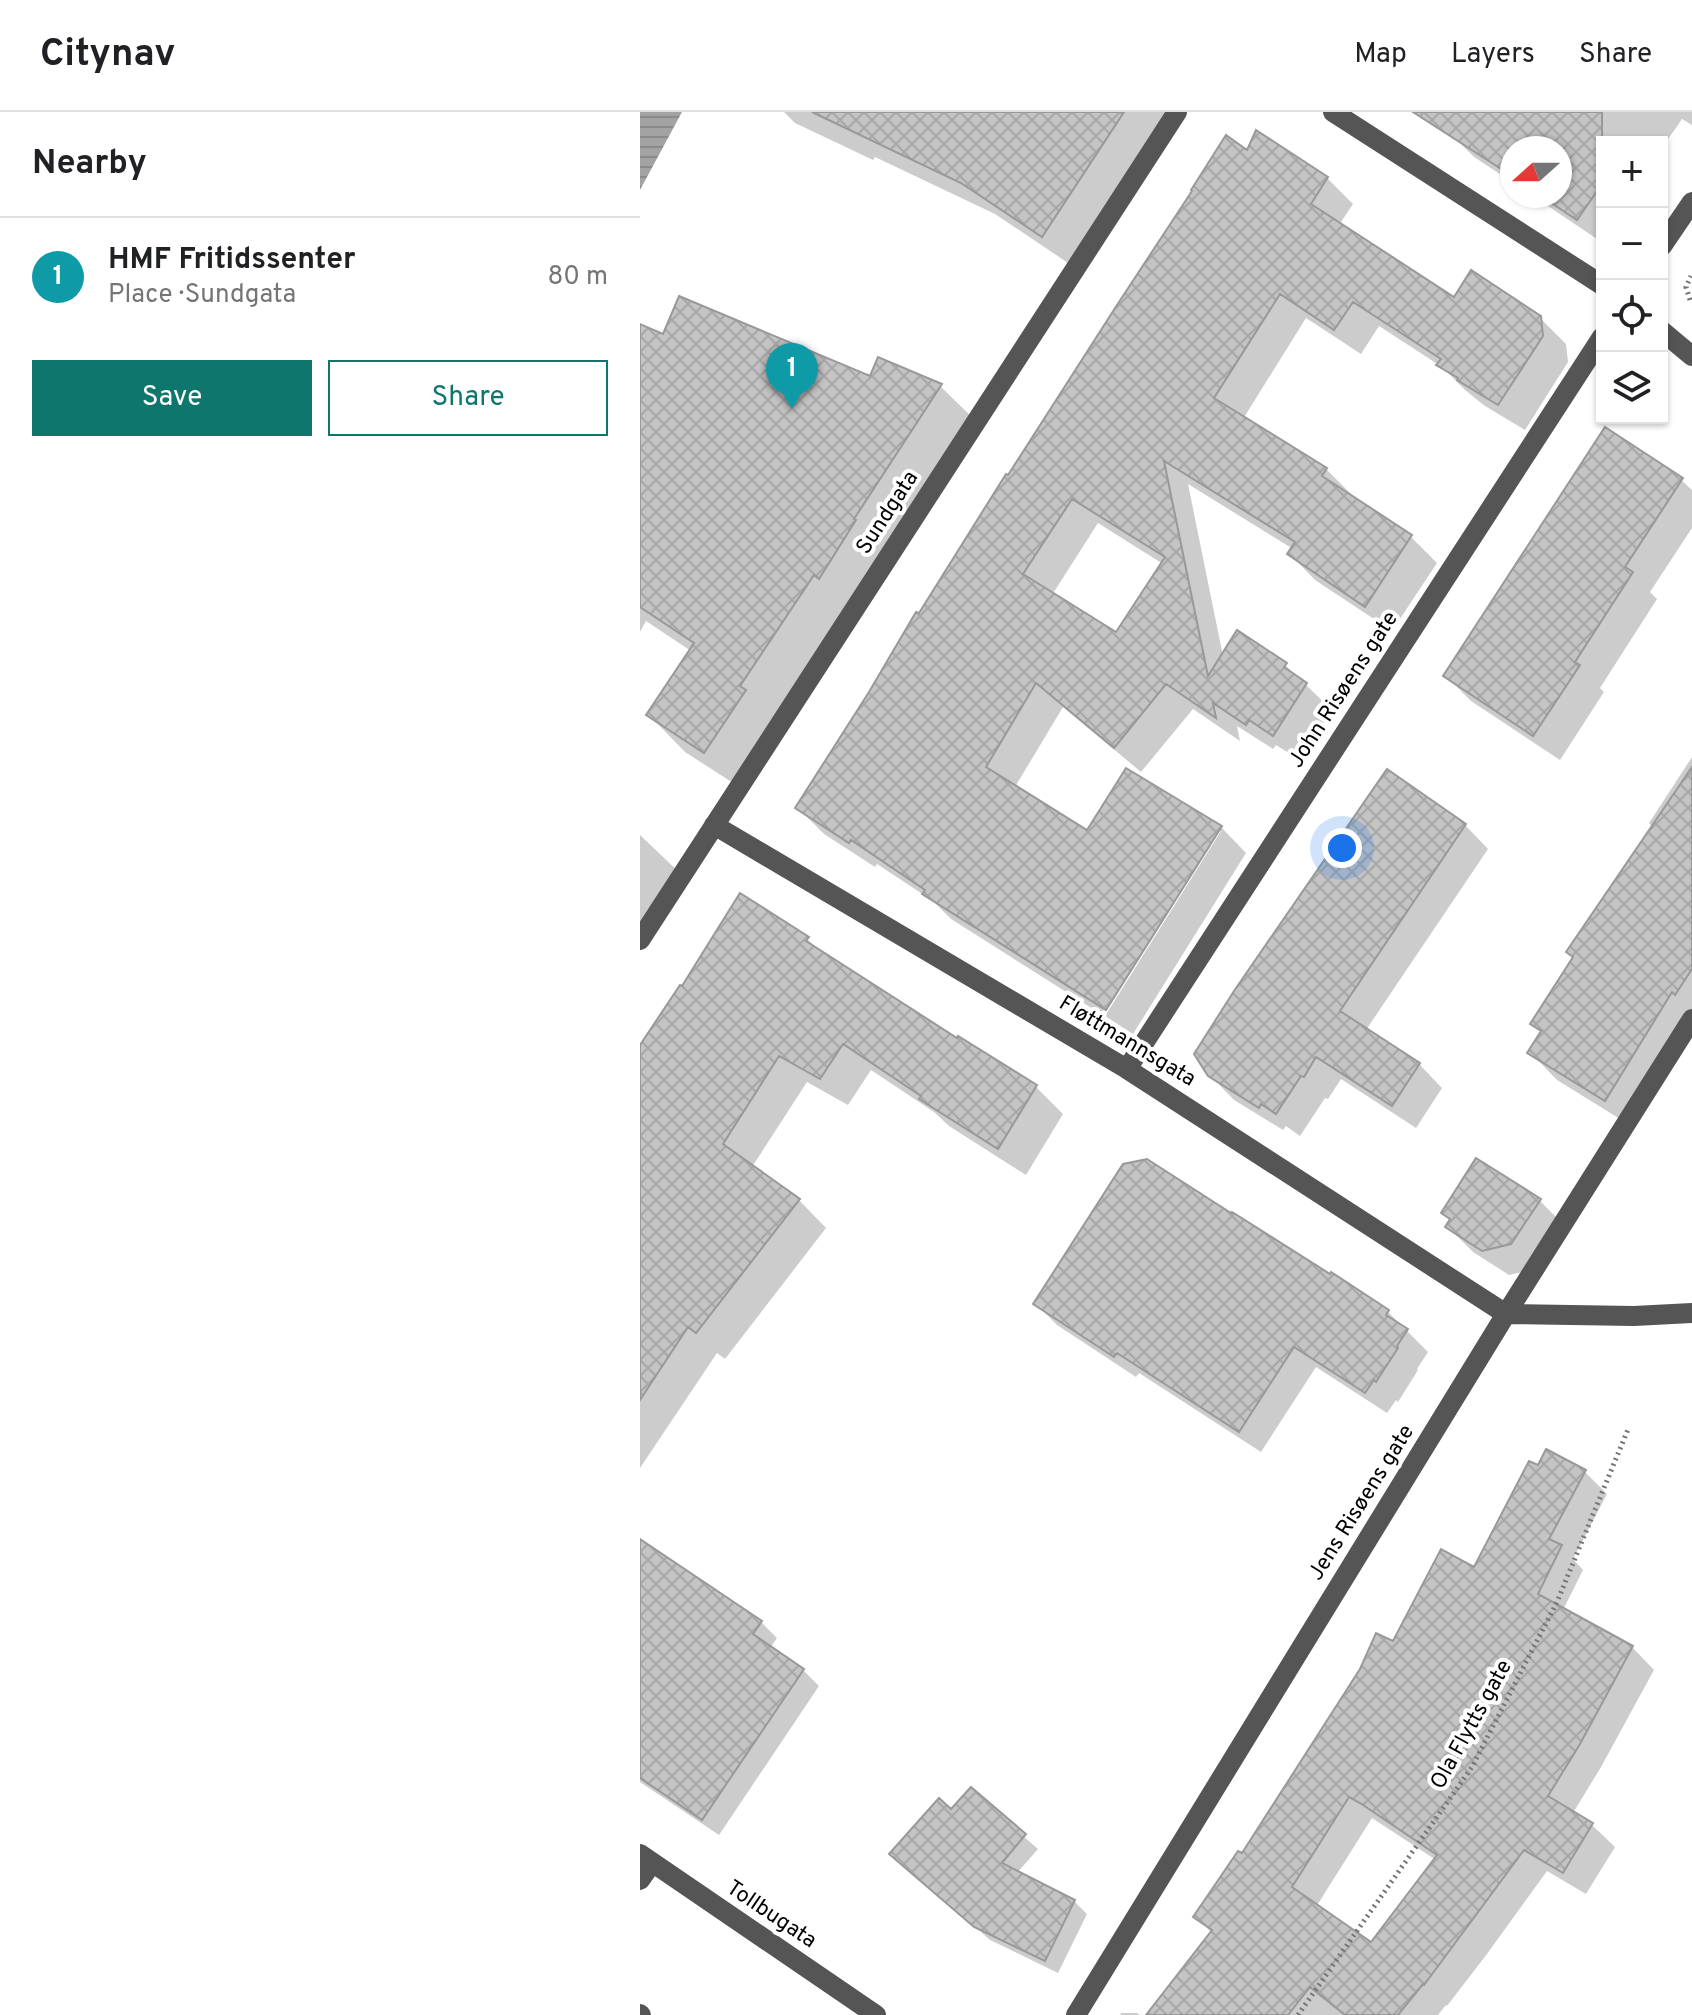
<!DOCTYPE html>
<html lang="en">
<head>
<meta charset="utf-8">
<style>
	body { margin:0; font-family:Overpass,sans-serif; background:#f2f2f2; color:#202124 }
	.controls { position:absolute; right:24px; top:24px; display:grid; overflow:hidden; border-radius:0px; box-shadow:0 2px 6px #0004 }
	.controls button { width:72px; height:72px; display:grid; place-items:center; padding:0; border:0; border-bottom:2px solid #e0e0e0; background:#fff; color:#202124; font:40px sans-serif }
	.compass { position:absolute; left:860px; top:24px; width:72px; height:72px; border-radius:50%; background:#fff; box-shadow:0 2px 6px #0004; rotate:249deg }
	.you { position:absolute; left:702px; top:736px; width:28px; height:28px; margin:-20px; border:6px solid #fff; border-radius:50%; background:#1a73e8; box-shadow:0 0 0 12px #1a73e833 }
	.badge { display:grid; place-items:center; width:52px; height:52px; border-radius:50%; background:#0f766e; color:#fff; font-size:26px; font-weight:700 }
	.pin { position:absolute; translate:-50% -66px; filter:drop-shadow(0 2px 4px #0008) }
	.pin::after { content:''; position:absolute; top:42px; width:28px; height:24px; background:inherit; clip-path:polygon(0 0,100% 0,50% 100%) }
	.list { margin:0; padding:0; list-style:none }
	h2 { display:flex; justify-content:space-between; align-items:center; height:104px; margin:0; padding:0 32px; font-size:34px }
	h2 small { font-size:26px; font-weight:400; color:#757577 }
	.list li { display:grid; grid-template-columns:52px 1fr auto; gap:24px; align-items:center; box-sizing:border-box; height:120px; padding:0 32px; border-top:2px solid #e0e0e0 }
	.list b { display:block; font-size:30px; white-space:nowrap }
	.list p { margin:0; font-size:26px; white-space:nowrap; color:#757577 }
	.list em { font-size:26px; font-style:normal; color:#757577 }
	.actions { display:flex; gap:16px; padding:24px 32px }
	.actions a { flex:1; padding:18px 0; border:2px solid #0f766e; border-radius:0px; text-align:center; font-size:28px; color:#0f766e }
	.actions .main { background:#0f766e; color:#fff }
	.icon { flex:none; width:44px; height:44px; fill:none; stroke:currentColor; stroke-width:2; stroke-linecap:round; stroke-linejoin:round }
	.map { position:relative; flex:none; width:1052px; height:1903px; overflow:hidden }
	header { display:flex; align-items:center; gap:48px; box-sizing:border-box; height:112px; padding:0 40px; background:#fff; border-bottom:2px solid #e0e0e0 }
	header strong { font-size:38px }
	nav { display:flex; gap:44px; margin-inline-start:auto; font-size:28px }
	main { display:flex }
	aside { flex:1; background:#fff }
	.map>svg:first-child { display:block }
	.water { fill:url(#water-rules) }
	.shadow { fill:#0003; fill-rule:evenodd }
	.building { fill:url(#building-cross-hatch); stroke:#999; stroke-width:2; fill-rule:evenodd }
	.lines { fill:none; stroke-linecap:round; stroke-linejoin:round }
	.path { stroke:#777; stroke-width:5; stroke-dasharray:2 4; stroke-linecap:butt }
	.minor { stroke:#555; stroke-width:20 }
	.labels { text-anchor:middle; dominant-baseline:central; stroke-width:8; stroke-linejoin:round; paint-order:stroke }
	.street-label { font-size:22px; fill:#000; stroke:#fff }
</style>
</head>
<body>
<header>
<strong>Citynav</strong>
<nav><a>Map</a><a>Layers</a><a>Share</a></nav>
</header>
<main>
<aside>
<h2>Nearby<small></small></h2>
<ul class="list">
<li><span class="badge" style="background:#0f9aa8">1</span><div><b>HMF Fritidssenter</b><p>Place · Sundgata</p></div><em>80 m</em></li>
</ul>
<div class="actions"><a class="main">Save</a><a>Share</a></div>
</aside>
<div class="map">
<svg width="1052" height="1903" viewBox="0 0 1052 1903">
	<defs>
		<pattern id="water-rules" width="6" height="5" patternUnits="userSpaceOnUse" patternTransform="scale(2)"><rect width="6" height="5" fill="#a3a3a3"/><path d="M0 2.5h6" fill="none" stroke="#8b8b8b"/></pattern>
		<pattern id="building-cross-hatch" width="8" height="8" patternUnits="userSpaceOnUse" patternTransform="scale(2)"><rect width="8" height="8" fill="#c4c4c4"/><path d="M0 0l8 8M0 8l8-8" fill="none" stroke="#a7a7a7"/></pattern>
	</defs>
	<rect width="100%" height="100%" fill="#fff"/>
	<path class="water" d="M0 0H42L0 78Z"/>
	<path class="shadow" d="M144 0H534L434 155 355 102 235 45 233 48 155 11Z
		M828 0H1052V13L1042 7 1022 36V30H962V126L960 129 893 84H920V36H872V70L834 45 812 23Z
		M608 41 687 66 713 92 699 113 814 188 899 205 926 232 928 250 885 318 845 294 825 278 802 255 739 214 721 242 666 206 603 307 686 357 712 383 711 385 771 425 797 451 752 519 675 468 650 442 653 437 548 372 583 544 645 553 692 598 660 648 636 633 633 637 597 614 600 629 553 597 501 660 423 595 375 675 448 721 581 715 606 741 493 922 465 904 581 719H576L461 902 311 807 293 789 237 752 235 755 184 722 158 696 369 366ZM458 411 523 452 476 523 412 483Z
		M0 259 231 266 300 274 337 310 101 676 45 640 9 603 51 539 6 509 0 520Z
		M1041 368 1052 378V416L1010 480 1017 487 960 576 964 580 920 648 831 589 806 564Z
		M1052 645V919L993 1015 917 968 890 940 902 921 893 912 1013 716 1009 711Z
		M825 713 848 737 726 918 779 952 802 976 776 1016 701 967 688 987 685 986 660 1024 646 1014 643 1018 594 988 570 963Z
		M0 723 42 763 0 830Z
		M167 827 182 841 317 929 319 926 396 975 423 1002 386 1063 309 1014 294 1000 231 958 208 993 167 970 112 1055 159 1088 186 1116 85 1247 77 1241 0 1356V936Z
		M899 1088 925 1114 896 1157 869 1163 833 1140 808 1115 811 1109 803 1101Z
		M396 1192 748 1200 788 1240 777 1257 778 1258 758 1290 756 1288 747 1301 676 1255 621 1340 499 1261 496 1265 417 1213Z
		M898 1356 945 1360 967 1382 933 1447 943 1458 923 1498 992 1535 1014 1558 961 1655 933 1701 952 1713 975 1735 946 1782 907 1759 847 1842 807 1894 806 1893 798 1903H508L572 1821 556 1805 602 1744 754 1531 835 1458ZM732 1706 796 1748 731 1833 676 1795Z
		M0 1429 121 1510 137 1526 130 1536 163 1558 179 1574 79 1723 0 1670Z
		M331 1678 398 1737 377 1761 434 1789 447 1802 418 1861 350 1828 265 1754Z
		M481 1901H497L500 1903H480Z"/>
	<path class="building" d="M172 0H484L402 125 321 71Z
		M773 0H962V72L937 108 901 84H920V36H872V64Z
		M616 18 688 65 671 92 814 185 831 158 901 204 903 224 858 293 817 268 818 266 796 253 801 247 713 190 694 218 640 182 574 286 687 356 682 364 772 423 725 495 647 442 655 430 524 349 568 564 597 518 647 551 644 555 667 571 633 624 609 608 606 613 573 591 576 606 526 572 474 636 396 571 346 655 447 718 486 656 582 714 466 898 282 782 285 778 211 728 209 731 155 696 229 580 276 500 279 501 366 362 368 363 477 193 552 79 551 78 586 23 607 38ZM432 387 525 445 476 520 383 462Z
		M39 184 230 264 238 245 302 272 214 407 216 408 179 467 174 463 100 574 106 578 64 641 6 603 54 531 0 495V212L23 222Z
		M965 315 1043 366 985 455 993 460 935 550 940 553 893 624 803 564Z
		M1052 655V857L1035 883 1032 880 965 989 887 941 901 919 890 912 933 845 926 840Z
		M747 657 826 712 700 899 780 951 752 994 676 945 664 965 661 964 636 1002 621 992 619 996 568 964 554 942 594 879Z
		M100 781 169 825 166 829 317 926 318 924 397 973 358 1037 279 987 281 984 203 932 180 967 139 944 83 1032 160 1087 56 1221 48 1215 0 1288V933L40 873 42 874Z
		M836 1046 901 1087 871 1132 842 1139 805 1115 810 1107 801 1101Z
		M507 1047 591 1101 592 1100 690 1162 691 1160 749 1198 746 1203 768 1217 757 1234 758 1236 736 1270 734 1268 725 1281 654 1235 599 1320 477 1241 474 1245 393 1192 483 1052Z
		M906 1337 946 1358 909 1427 922 1433 898 1482 993 1534 940 1632 908 1684 953 1711 923 1761 884 1738 784 1873 783 1872 758 1903H705L670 1875 648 1903H506L572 1818 553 1805 598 1739 602 1741 720 1557 736 1521 753 1529 801 1437 834 1455 889 1349 898 1353ZM709 1685 720 1691 797 1743 731 1830 652 1775Z
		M0 1427 122 1509 113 1522 164 1557 62 1708 0 1666Z
		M331 1675 386 1722 362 1751 435 1788 405 1849 334 1815 249 1742 299 1686 311 1697Z"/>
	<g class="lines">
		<path class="path" d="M1050 188 1046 175 1051 164
			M658 1903 832 1655 917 1490 989 1315"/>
		<path class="minor" d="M693 0 962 173
			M1022 134 1052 90
			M1022 219 1052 244
			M74 713 487 957 866 1202
			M0 828 537 0
			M487 957 962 225
			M866 1202 994 1204 1052 1201
			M0 1742 236 1903
			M0 1768 12 1751
			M0 1902 1 1903
			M436 1903 866 1202 1052 907"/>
	</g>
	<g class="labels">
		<g class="street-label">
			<text transform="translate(248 401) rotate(-57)">Sundgata</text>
			<text transform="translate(704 578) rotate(-57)">John Risøens gate</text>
			<text transform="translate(487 930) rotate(31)">Fløttmannsgata</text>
			<text transform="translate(722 1391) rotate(-58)">Jens Risøens gate</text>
			<text transform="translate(832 1613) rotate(-61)">Ola Flytts gate</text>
			<text transform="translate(131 1803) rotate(34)">Tollbugata</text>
		</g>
	</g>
</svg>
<div class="controls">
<button>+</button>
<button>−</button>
<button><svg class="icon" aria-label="locate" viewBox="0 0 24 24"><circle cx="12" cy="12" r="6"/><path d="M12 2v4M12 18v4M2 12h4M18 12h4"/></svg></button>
<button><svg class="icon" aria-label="layers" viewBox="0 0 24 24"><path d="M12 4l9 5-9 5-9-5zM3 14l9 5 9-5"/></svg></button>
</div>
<svg class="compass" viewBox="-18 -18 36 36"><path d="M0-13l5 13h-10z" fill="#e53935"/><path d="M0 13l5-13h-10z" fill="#757577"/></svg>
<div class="you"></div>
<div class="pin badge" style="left:152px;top:297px;background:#0f9aa8">1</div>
</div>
</main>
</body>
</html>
